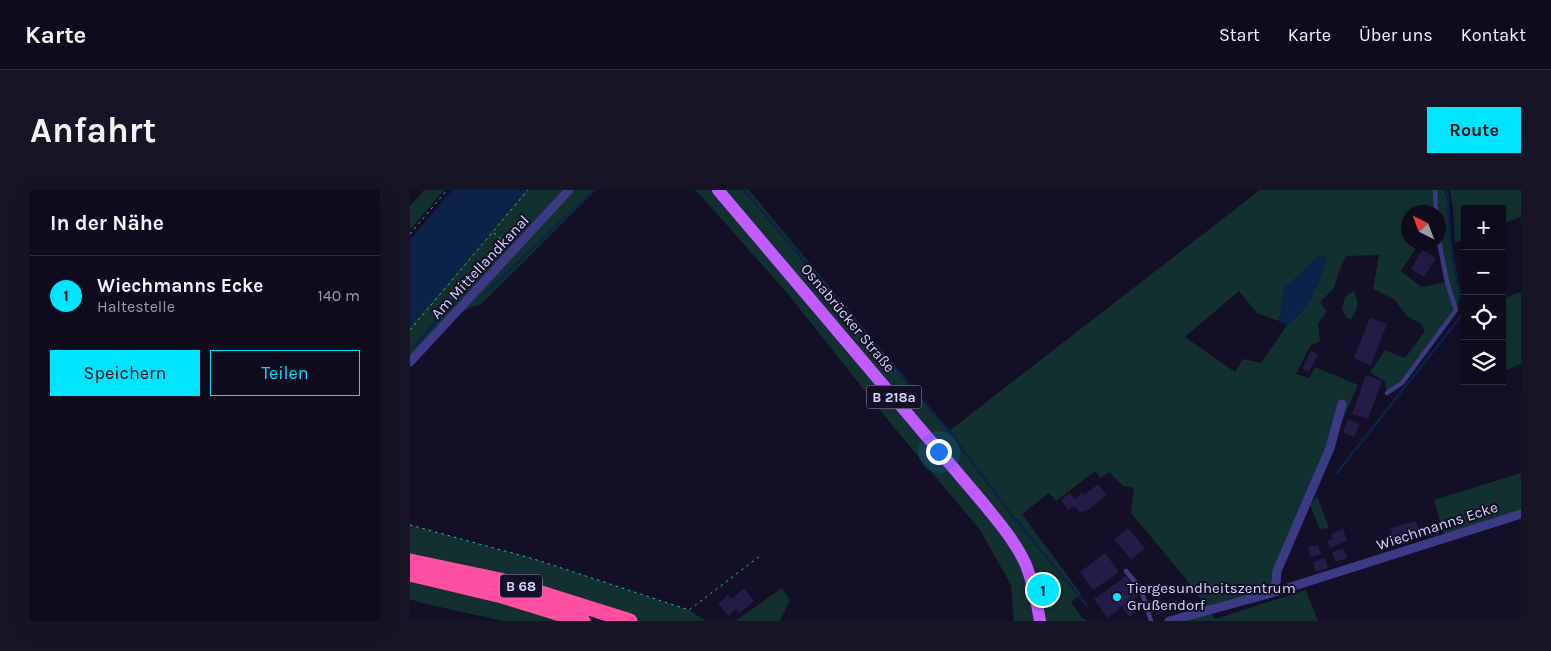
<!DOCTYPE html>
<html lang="de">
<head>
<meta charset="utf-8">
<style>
	body { margin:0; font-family:Karla,sans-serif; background:#171425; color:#f1f3f6 }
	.controls { position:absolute; right:15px; top:15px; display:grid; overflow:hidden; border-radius:0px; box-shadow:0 5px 20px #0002 }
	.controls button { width:45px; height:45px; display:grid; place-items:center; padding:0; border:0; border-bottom:1px solid #2e2b3b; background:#0e0b1c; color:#f1f3f6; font:25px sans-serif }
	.compass { position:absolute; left:991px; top:15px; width:45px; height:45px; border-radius:50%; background:#0e0b1c; box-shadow:0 5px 20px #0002; rotate:318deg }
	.you { position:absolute; left:528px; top:261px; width:18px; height:18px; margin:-12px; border:4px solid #fff; border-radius:50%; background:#1a73e8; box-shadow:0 0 0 8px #1a73e833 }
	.badge { display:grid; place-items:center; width:32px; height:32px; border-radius:50%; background:#00e5ff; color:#111; font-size:16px; font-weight:700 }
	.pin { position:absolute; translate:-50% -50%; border:2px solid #fff; box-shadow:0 1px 5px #0006 }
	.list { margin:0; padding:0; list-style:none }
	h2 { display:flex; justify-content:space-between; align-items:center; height:65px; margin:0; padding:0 20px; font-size:21px }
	h2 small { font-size:16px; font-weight:400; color:#9b9ba3 }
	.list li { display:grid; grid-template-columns:32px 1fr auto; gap:15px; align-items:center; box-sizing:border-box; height:80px; padding:0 20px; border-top:1px solid #2e2b3b }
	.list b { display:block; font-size:19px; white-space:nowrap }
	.list p { margin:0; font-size:16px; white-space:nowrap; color:#9b9ba3 }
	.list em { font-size:16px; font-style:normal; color:#9b9ba3 }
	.actions { display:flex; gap:10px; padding:15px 20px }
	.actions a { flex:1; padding:11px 0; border:1px solid #00e5ff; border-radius:0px; text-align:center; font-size:18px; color:#00e5ff }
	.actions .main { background:#00e5ff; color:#111 }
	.icon { flex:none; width:28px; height:28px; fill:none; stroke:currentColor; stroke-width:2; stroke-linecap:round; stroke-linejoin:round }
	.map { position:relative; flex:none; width:1111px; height:431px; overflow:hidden; border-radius:0px }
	header { display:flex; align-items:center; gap:30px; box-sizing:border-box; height:70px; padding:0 25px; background:#0e0b1c; border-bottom:1px solid #2e2b3b }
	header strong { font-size:24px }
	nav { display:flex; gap:28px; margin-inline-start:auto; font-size:18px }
	.intro { display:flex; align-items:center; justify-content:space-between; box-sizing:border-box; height:120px; padding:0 30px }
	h1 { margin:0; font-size:35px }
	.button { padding:12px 22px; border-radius:0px; background:#00e5ff; color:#111; font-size:18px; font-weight:700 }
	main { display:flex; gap:30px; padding:0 30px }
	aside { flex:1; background:#0e0b1c; border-radius:0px; box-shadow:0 5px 20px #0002 }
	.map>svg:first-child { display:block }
	.green { fill:#12302f; fill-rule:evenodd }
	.water { fill:#0c2248 }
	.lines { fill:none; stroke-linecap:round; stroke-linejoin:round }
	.stream { stroke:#0c2248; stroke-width:2.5 }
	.building { fill:#241b47 }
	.path { stroke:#2fb8b0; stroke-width:1; stroke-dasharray:2.5 4; stroke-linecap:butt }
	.lane { stroke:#3d3a85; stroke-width:4.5 }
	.street { stroke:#3d3a85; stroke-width:9 }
	.primary { stroke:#c25bff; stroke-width:12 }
	.highway { stroke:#ff4fa3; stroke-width:15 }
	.poi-dot { fill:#00e5ff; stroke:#130f26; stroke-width:2 }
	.labels { text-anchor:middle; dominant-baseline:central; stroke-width:4; stroke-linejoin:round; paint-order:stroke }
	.shield { fill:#130f26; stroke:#9e99be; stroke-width:1 }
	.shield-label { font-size:14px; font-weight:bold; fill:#d9d4ff }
	.street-label { font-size:15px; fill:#d9d4ff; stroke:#130f26 }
	.poi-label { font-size:15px; fill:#d9d4ff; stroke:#130f26; text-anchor:start }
</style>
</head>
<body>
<header>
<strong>Karte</strong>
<nav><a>Start</a><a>Karte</a><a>Über uns</a><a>Kontakt</a></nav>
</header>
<div class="intro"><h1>Anfahrt</h1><a class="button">Route</a></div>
<main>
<aside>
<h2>In der Nähe<small></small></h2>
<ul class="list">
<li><span class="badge">1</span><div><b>Wiechmanns Ecke</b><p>Haltestelle</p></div><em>140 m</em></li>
</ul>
<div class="actions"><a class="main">Speichern</a><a>Teilen</a></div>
</aside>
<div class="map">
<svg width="1111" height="431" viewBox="0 0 1111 431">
	<rect width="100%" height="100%" fill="#130f26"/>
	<path class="green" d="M14 0H34L0 40V16Z
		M115 0H186L71 114 45 124 0 172V136L70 55Z
		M284 0H339L539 241 850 0H1034L1040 21V43L1050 105 1046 120 992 193 977 203 975 192 960 182 975 160 995 168 1015 141 1011 134 997 126 984 109 963 99 969 65 936 66 929 81 924 98 910 112 917 121 908 134 910 151 900 156 886 184 899 188 905 177 948 195 867 381 865 402 799 420 805 429 896 400 908 431H759L798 420 776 389 721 323 724 298 713 296 699 282 691 288 685 281 646 311 639 303 612 324 671 404 661 412 672 428 678 431H604L601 395 570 340 482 235 378 104 293 8ZM998 22H1028V52L1014 53 1030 58 1037 92 1011 97 991 81 1010 52H998ZM908 66 891 123 877 135 851 173 833 169 825 182 775 147 829 101 847 123 869 131 871 119V107Z
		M1040 0H1111V27L1092 34V19H1055V49L1045 53 1043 19Z
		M943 101C950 111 948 119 941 129L936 128 932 119 935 107Z
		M1111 102V174L1092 182V109Z
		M1111 283V320L1034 345 1024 310Z
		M907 306 919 338 910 339 900 315Z
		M0 335 124 369 279 420 296 431H220L0 371Z
		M0 384 173 431H93L12 413 0 409Z
		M372 398 380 410 370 431H325Z"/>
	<path class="water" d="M42 0H115L70 55 0 136V50Z
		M911 64 917 70C907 99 901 116 877 135L869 131 871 119V107L875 97Z"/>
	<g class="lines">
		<path class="stream" d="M334 0 539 241 601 324 677 416
			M1037 0C1039 15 1039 28 1040 43 1041 65 1048 99 1055 120
			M74 103H76L184 0
			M3 158 51 102H56
			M927 283 1055 121"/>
	</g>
	<path class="building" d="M1012 60 1026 68 1014 87 1001 79Z
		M960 128 977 134 961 175 944 168Z
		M901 161 908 164 899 182 892 179Z
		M956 185 972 191 958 229 942 224Z
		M938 229 950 234 944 247 933 242Z
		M688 294 697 305 675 322 674 320 670 323 664 316 658 320 651 310 660 303 665 309 672 303 674 305Z
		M1006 331 1010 345 984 352 980 338Z
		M718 338 735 358 721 370 704 349Z
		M933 339 937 351 920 358 917 351 923 349 921 344Z
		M908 355 911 364 901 367 898 357Z
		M934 358 937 368 925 372 922 362Z
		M695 363 709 382 683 400 670 382Z
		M915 368 918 378 906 382 903 372Z
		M716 386 730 404 722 410 729 420 719 427 712 417 697 428 684 409Z
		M334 398 344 411 329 424 326 419 319 426 308 414 318 405 321 409Z
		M748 403 755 422 747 424 741 405Z"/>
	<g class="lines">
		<path class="path" d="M84 43 98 55
			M0 44 37 0
			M0 140 118 0
			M0 335 124 369 279 420 350 366"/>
		<path class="lane" d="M1025 0 1026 22
			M977 203 992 193 1046 120 1037 92 1028 46
			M716 381 731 399 741 431"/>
		<path class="street" d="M0 172 159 0
			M865 402 867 381 920 258 932 214
			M759 431 865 402 1111 324"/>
		<path class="primary" d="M308 0 574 314C589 333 606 352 616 375 623 393 627 412 630 431"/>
		<path class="highway" d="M0 371 90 390 220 431
			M0 384 92 406 173 431"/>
	</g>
	<circle class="poi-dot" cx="707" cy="407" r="5"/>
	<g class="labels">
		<g class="shield">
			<rect x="456.5" y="195.5" width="55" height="23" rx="4"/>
			<rect x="90" y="384.5" width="42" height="23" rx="4"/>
		</g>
		<g class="shield-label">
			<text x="484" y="207">B 218a</text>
			<text x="111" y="396">B 68</text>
		</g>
		<g class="street-label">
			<text transform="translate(70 77) rotate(-47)">Am Mittellandkanal</text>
			<text transform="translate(438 128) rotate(50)">Osnabrücker Straße</text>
			<text transform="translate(1027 336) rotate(-18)">Wiechmanns Ecke</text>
		</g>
		<g class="poi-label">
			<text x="717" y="398">Tiergesundheitszentrum<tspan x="717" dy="17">Grußendorf</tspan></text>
		</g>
	</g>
</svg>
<div class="controls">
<button>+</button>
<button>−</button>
<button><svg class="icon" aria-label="locate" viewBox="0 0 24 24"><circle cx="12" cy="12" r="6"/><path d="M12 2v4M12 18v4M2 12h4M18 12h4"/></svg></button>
<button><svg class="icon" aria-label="layers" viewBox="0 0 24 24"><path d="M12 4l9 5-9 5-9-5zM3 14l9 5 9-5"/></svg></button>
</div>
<svg class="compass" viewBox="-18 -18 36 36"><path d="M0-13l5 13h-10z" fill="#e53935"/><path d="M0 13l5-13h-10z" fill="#9b9ba3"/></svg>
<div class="you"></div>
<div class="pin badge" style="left:633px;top:400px">1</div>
</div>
</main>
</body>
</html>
